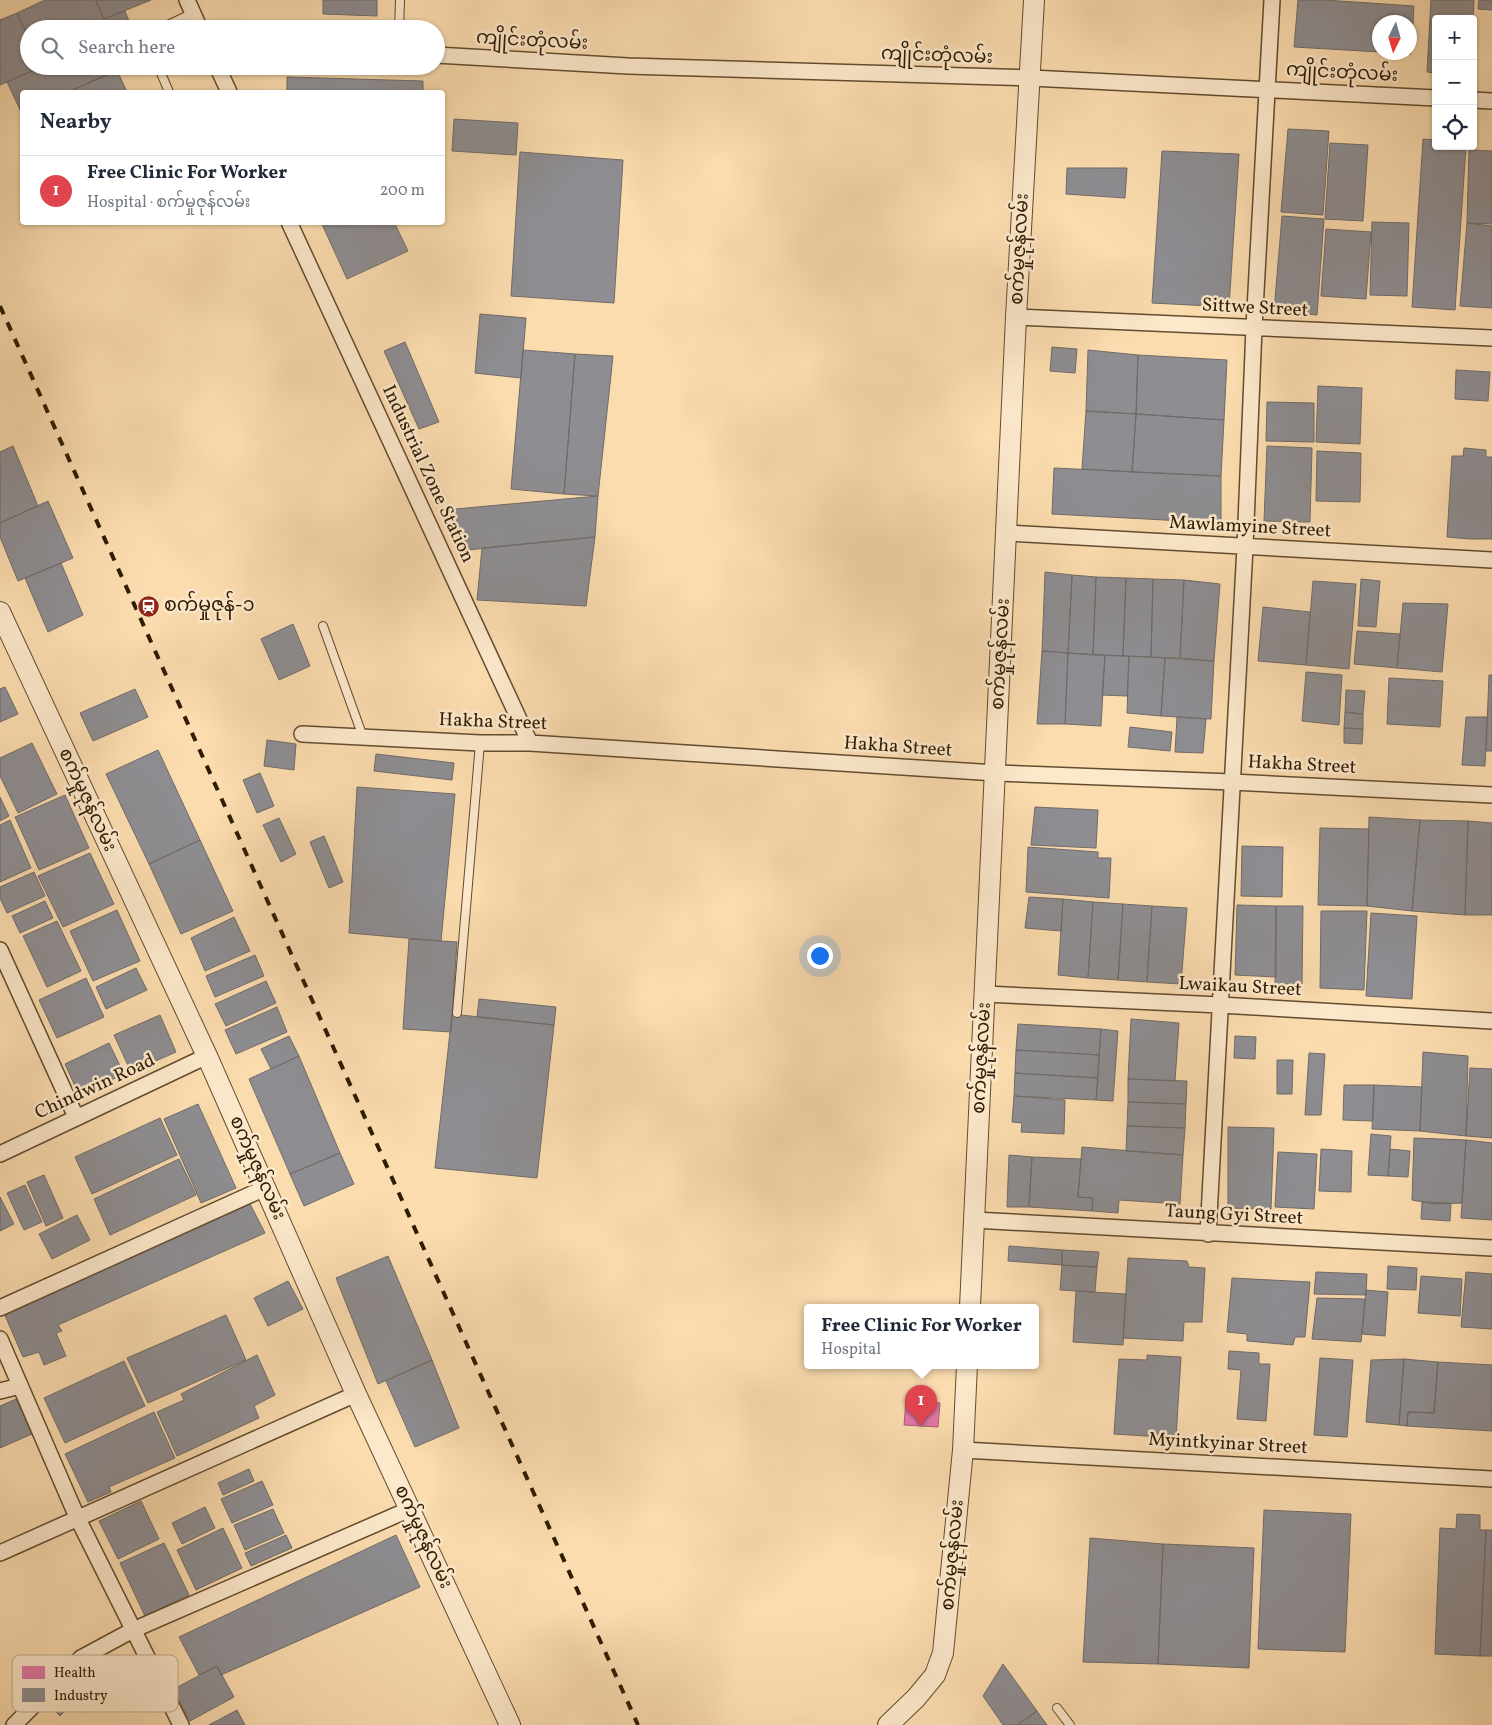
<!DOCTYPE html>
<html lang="en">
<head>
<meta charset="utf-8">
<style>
	body { margin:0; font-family:Vollkorn,"Noto Sans Myanmar",serif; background:#f2f2f3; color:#1f2937 }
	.controls { position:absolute; right:15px; top:15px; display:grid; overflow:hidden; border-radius:5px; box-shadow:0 1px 4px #0004 }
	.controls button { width:45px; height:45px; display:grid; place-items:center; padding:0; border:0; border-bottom:1px solid #e0e1e3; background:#fff; color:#1f2937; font:25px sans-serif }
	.compass { position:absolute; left:1372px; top:15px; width:45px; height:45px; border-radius:50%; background:#fff; box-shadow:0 1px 4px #0004; rotate:185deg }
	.you { position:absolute; left:819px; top:955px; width:18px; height:18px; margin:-12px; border:4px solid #fff; border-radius:50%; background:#1a73e8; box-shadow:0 0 0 8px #1a73e833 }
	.badge { display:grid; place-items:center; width:32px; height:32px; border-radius:50%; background:#0b8043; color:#fff; font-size:16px; font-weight:700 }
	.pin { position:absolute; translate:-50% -41px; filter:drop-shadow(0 1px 2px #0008) }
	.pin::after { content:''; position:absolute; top:26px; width:18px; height:15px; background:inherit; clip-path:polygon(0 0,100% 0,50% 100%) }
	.popup { position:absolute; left:804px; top:1304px; width:235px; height:65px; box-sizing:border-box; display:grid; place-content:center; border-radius:5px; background:#fff; filter:drop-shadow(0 1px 4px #0005); font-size:16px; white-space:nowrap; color:#747a83 }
	.popup b { font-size:19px; color:#1f2937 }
	.popup::after { content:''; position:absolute; left:50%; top:100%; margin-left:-10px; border:10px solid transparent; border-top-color:#fff }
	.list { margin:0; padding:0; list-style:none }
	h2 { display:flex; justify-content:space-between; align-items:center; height:65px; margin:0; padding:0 20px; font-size:21px }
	h2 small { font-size:16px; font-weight:400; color:#747a83 }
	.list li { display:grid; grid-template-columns:32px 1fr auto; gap:15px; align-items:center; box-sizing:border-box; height:70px; padding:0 20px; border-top:1px solid #e0e1e3 }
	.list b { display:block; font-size:19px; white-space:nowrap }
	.list p { margin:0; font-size:16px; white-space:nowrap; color:#747a83 }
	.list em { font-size:16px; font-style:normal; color:#747a83 }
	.icon { flex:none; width:28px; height:28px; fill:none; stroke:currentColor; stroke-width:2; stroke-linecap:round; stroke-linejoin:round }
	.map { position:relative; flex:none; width:1492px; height:1725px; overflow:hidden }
	.search { position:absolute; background:#fff; box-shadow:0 1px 4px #0004; left:20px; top:20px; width:425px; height:55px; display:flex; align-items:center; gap:12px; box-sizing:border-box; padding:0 18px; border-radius:28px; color:#747a83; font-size:19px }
	.panel { position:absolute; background:#fff; box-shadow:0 1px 4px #0004; left:20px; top:90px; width:425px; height:135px; border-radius:5px }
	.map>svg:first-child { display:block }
	.health { fill:#e377a8; stroke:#ad5c76 }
	.industry { fill:#8d8d92; stroke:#716b67 }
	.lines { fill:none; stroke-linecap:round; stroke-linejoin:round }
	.service-casing { stroke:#624c2e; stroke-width:10 }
	.minor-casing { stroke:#624c2e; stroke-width:18 }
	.tertiary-casing { stroke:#624c2e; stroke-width:22 }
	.service { stroke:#fce8cb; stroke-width:8 }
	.minor { stroke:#fce8cb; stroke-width:15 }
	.tertiary { stroke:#fce8cb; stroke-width:20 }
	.rail { stroke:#2f1c03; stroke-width:4; stroke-dasharray:9 9; stroke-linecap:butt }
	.labels { text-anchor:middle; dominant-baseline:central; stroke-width:5; stroke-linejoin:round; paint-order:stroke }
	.street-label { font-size:19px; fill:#2f1c03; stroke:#fce8cb }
	.poi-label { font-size:19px; fill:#2f1c03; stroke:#fce8cb; text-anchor:start }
	.key { fill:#fce8cb; stroke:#beab8f; stroke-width:1 }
	.key-label { font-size:14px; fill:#2f1c03 }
</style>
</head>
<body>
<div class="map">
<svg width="1492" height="1725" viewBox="0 0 1492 1725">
	<rect width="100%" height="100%" fill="#fbdcaf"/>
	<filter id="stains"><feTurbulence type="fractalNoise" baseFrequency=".004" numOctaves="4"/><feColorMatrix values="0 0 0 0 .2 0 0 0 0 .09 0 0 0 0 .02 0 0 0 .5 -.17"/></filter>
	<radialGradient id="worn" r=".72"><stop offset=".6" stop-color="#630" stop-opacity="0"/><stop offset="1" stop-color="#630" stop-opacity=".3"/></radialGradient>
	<path class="health" d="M906 1400 940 1403 938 1427 904 1425Z"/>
	<path class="industry" d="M45 0H95L108 29H29V39L17 13Z
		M96 0H151L104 19Z
		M323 0H377V16L323 14Z
		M1298 0H1325L1414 6 1411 54 1391 52H1410V22H1380V52L1294 47Z
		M1431 0H1474L1473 19H1436V73L1427 72Z
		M1479 0H1492V10L1478 9Z
		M125 11 132 29H108L104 19Z
		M17 13 29 39V66L41 67 0 85V20Z
		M43 66H123L124 68 68 92H22V114L7 82Z
		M117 70 127 92H68Z
		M287 77 423 81V92H287Z
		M454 119 518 123 516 155 452 151Z
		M1288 129 1329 131 1323 215 1281 212Z
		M1423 139 1436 140V146H1466L1455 310 1412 307Z
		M1330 143 1368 145 1363 221 1325 219Z
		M1469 150 1492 151V224L1467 223Z
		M1162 151 1239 154 1229 307 1152 303Z
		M520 152 623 160 614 303 511 296Z
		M1067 168H1127L1125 198 1066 194Z
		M1282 216 1324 219 1317 315 1274 311Z
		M321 222H394L408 251 347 279Z
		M1372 222 1409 223 1407 296 1370 295Z
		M1467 223 1492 226V308L1460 306Z
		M1326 229 1371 232 1366 299 1321 296Z
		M480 314 526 318 521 378 475 373Z
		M405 342 439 422 419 429 384 351Z
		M1052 347 1077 349 1075 373 1050 371Z
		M523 350 575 354 564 494 511 489Z
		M1088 350 1138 355 1136 414 1086 411Z
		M575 354 613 356 598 496 564 494Z
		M1138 355 1227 360 1224 420 1136 414Z
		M1456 370 1490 372 1488 401 1455 399Z
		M1318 386 1362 388 1360 444 1316 442Z
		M1267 402 1314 403V442L1266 441Z
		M1086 411 1136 414 1132 472 1082 469Z
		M1136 414 1224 420 1221 476 1132 472Z
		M13 446 38 506 0 523V452Z
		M1267 446 1312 448 1310 522 1264 521Z
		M1464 448 1486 450V457H1492V539H1470L1447 537 1452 456H1463Z
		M1317 451 1361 453 1360 502 1316 501Z
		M1054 468 1221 476V523L1052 514Z
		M598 496 595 537 458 551 455 509Z
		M48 501 73 558 18 581 0 537V523Z
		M595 537 586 606 477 600 482 548Z
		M61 563 83 615 48 632 25 578Z
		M1045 572 1072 575 1068 653 1042 651Z
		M1072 575 1096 577 1093 655 1068 653Z
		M1096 577 1126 578 1123 656 1093 655Z
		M1126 578 1153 579 1151 657 1123 656Z
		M1153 579 1184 580 1180 658 1151 657Z
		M1361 579 1380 581 1376 627 1358 626Z
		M1184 580 1220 584 1214 661 1180 658Z
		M1313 581 1356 584 1349 669 1306 665Z
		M1403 603 1448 604 1442 672 1397 668Z
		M1263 607 1310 612 1306 665 1258 661Z
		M293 624 310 666 279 680 261 639Z
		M1357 631 1400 634 1397 668 1354 664Z
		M1042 651 1068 653 1065 724H1037Z
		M1068 653 1105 655 1101 726 1065 724Z
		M1105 655 1129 656 1127 696 1102 695Z
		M1129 656 1165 658 1161 716 1127 713Z
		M1165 658 1214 661 1211 719 1161 716Z
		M1306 672 1342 675 1339 725 1302 721Z
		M1489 675H1492V751H1486Z
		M1389 678 1443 681 1440 727 1387 724Z
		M5 687 18 714 0 722V689Z
		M135 689 148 717 93 741 80 713Z
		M1346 690 1365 691 1363 714 1345 712Z
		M1345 712 1363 714V729L1344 728Z
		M1177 717 1206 719 1203 753 1175 752Z
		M1466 717H1487L1485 766 1462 765Z
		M1130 727 1172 732 1170 751 1128 747Z
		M1344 728 1363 729 1362 744 1344 743Z
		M267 740 296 744 294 770 264 766Z
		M32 743 57 794 18 813 0 776V758Z
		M158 750 200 840 149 864 106 774Z
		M376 754 454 763 452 780 374 771Z
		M260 773 274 806 257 813 243 780Z
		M357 787 455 794 441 941 349 933Z
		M65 795 89 848 39 870 15 817Z
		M0 797 9 816 0 821Z
		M1035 807 1098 810 1096 848 1031 845Z
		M1369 817 1420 820 1412 911 1367 906Z
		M279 818 296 854 281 862 263 825Z
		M10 820 31 868 0 882V825Z
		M1420 820 1468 821 1465 915 1412 911Z
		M1468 821 1492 823V915H1465Z
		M1320 828 1369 829 1367 906 1318 905Z
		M324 836 343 882 329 888 310 842Z
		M200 840 233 911 181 934 149 864Z
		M1242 846 1283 847 1282 897 1241 896Z
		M1028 847 1098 852V858H1111L1109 898 1026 892Z
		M90 853 114 904 63 927 38 876Z
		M34 872 45 896 7 913 0 898V887Z
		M1029 897 1063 899 1061 931 1025 928Z
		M1063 899 1093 902 1088 978 1058 975Z
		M45 901 53 918 20 933 12 916Z
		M1093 902 1123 904 1118 980 1088 978Z
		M1123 904 1152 906 1147 982 1118 980Z
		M1237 905 1276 906V977L1235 975Z
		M1152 906 1187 908 1181 984 1147 982Z
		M1276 906H1303L1302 984H1275Z
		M117 910 140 961 93 981 70 931Z
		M1321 911H1367L1364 990 1320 988Z
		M1371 913 1417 916 1412 999 1366 996Z
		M234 917 250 951 205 971 191 938Z
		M57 921 81 971 47 987 23 936Z
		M409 939 457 942 451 1032 403 1029Z
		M255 955 264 976 215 997 206 976Z
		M136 968 147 990 106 1009 96 987Z
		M86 978 104 1017 57 1038 39 1000Z
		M266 981 276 1003 226 1026 215 1004Z
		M479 999 556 1007 554 1025 477 1017Z
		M277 1007 287 1032 236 1054 225 1030Z
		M452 1014 554 1025 537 1178 435 1168Z
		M160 1015 176 1052 131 1072 114 1035Z
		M1131 1019 1179 1023 1175 1081 1128 1079Z
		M1018 1024 1101 1029 1099 1055 1016 1050Z
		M1101 1029 1118 1031 1113 1101 1096 1100Z
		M289 1036 299 1056 271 1069 261 1049Z
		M1235 1036 1256 1037 1255 1059 1234 1058Z
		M109 1043 124 1074 79 1095 65 1064Z
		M1016 1050 1099 1055 1098 1078 1015 1073Z
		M1423 1052 1468 1056 1466 1136 1420 1131Z
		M1309 1053 1325 1054 1321 1115H1305Z
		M299 1056 340 1153 290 1174 249 1079Z
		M1277 1060H1293L1292 1094H1277Z
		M1470 1068 1492 1069V1138L1466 1136Z
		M1015 1073 1098 1078 1096 1100 1014 1096Z
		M1128 1079 1187 1081 1186 1104 1128 1102Z
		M1344 1085H1374L1373 1121 1343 1120Z
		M1374 1085 1422 1087 1420 1131 1372 1129Z
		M1014 1096 1065 1100 1064 1134 1021 1132 1022 1123 1012 1122Z
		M1128 1102 1186 1104 1185 1128 1127 1126Z
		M198 1104 236 1188 201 1203 164 1119Z
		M160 1118 177 1155 92 1194 75 1157Z
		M1127 1126 1185 1128 1183 1155 1126 1151Z
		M1228 1127 1274 1128 1271 1209 1228 1208Z
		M1371 1134 1391 1136 1388 1176 1368 1175Z
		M1414 1138 1466 1140 1462 1203 1435 1204 1412 1200Z
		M1466 1140 1492 1143V1220L1461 1218Z
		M1082 1147 1183 1155 1180 1204 1119 1200 1118 1213 1092 1211 1093 1198 1078 1197Z
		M1321 1149 1352 1151 1351 1192 1319 1191Z
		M1390 1149 1410 1151 1408 1177 1388 1176Z
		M1278 1152 1317 1154 1314 1209 1275 1207Z
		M340 1153 354 1184 304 1206 290 1174Z
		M1009 1155 1032 1157 1029 1207H1007Z
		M1032 1157 1081 1159 1078 1197 1093 1198 1092 1211 1029 1207Z
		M179 1159 196 1195 110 1235 94 1199Z
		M44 1175 63 1218 46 1226 27 1182Z
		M25 1185 42 1222 24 1230 7 1193Z
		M0 1197 14 1224 0 1231Z
		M248 1200 265 1233 58 1325 62 1331 56 1333 66 1356 44 1365 39 1352 23 1357 4 1313Z
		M1422 1202 1451 1203 1450 1221 1421 1219Z
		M77 1215 90 1240 52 1259 39 1234Z
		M1009 1246 1062 1250V1265L1008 1261Z
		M1062 1250 1099 1252 1097 1267 1062 1265Z
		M388 1256 432 1360 378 1384 336 1278Z
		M1128 1258 1187 1261 1189 1267 1205 1268 1202 1322H1184L1183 1341 1123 1338Z
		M1062 1265 1097 1267 1095 1292 1060 1290Z
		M1388 1266 1417 1268 1416 1290 1387 1289Z
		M1316 1272 1367 1274 1366 1295 1314 1294Z
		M1466 1272 1492 1274V1329L1461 1327Z
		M1421 1276 1462 1279 1460 1316 1418 1313Z
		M1232 1278 1310 1282 1305 1337H1295L1293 1345 1247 1341V1334L1227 1332Z
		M288 1281 303 1309 268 1326 254 1298Z
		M1366 1290 1388 1292 1385 1336 1362 1334Z
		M1076 1291 1126 1294 1123 1345 1073 1342Z
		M1317 1298 1365 1299 1361 1342 1312 1339Z
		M226 1315 246 1360 148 1403 127 1358Z
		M1229 1351 1259 1353V1364H1270L1266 1421 1237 1419 1241 1370 1228 1369Z
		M257 1355 275 1395 254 1406 259 1418 177 1456 157 1412 184 1400 181 1394Z
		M1147 1355 1181 1357 1176 1438 1114 1434 1119 1359 1147 1360Z
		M1320 1358 1353 1360 1347 1437 1314 1435Z
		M1404 1359 1399 1425 1366 1422 1371 1360Z
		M1404 1359 1438 1362 1434 1413 1408 1412 1407 1426 1399 1425Z
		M432 1360 459 1428 415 1447 386 1381Z
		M124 1361 145 1406 65 1443 44 1398Z
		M1438 1362 1492 1365V1431L1407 1426 1408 1412 1434 1413Z
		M16 1399 32 1434 0 1448V1406Z
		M154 1412 175 1458 109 1487 111 1492 88 1502 65 1454Z
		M249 1469 254 1481 223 1495 218 1483Z
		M262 1481 273 1505 232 1523 221 1499Z
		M141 1501 159 1539 118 1559 99 1521Z
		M205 1507 215 1528 182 1544 172 1523Z
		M273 1509 284 1533 245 1550 234 1525Z
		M1264 1510 1351 1514 1345 1652 1258 1649Z
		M1457 1514 1480 1515V1530H1486L1480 1656 1435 1654 1440 1528 1456 1529Z
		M223 1528 242 1568 196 1590 177 1550Z
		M1486 1530H1492V1656H1480Z
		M286 1535 292 1548 251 1566 245 1553Z
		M396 1535 420 1587 221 1675 217 1666 199 1675 179 1637Z
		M1090 1538 1163 1544 1158 1664 1083 1662Z
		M164 1543 189 1595 145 1616 120 1563Z
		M1163 1544 1254 1548 1249 1668 1158 1664Z
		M107 1661 117 1680 97 1691 87 1671Z
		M1003 1664 1037 1711 1018 1725H1003L983 1696Z
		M217 1666 234 1697 190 1721 172 1690Z
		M73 1683 83 1693 60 1716 50 1706Z
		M237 1710 245 1725H209Z
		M1037 1711 1047 1725H1018Z"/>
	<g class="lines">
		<defs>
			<path id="service" d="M159 29 193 13
				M399 29 400 0
				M158 66 169 92
				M323 626 363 737
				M457 1013 480 743
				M1057 1708 1070 1725"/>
			<path id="minor" d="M187 0 200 29
				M436 55 628 66 1031 78 1436 98
				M217 66 229 92
				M1473 100 1492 101
				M289 222 530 743
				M1016 317 1492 338
				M1007 533 1492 560
				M302 734 480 743H530L996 773 1232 782 1492 795
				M0 950 76 1117
				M985 994 1220 1005 1492 1021
				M0 1154 207 1056
				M974 1220 1492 1248
				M1208 1234 1245 547 1254 328 1272 0
				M0 1308 265 1188
				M0 1339 77 1517 181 1725
				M0 1391 20 1386
				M963 1450 1492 1479
				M0 1553 356 1394
				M14 1725 81 1658 133 1630 410 1509"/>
			<path id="tertiary" d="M0 612 207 1056 356 1394 510 1725
				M970 1307 1016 317 1034 0
				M888 1725 916 1698 935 1675 943 1653 963 1450 967 1365"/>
		</defs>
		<use href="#service" class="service-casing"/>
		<use href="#minor" class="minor-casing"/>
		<use href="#tertiary" class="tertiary-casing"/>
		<use href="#service" class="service"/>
		<use href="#minor" class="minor"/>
		<use href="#tertiary" class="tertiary"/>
		<path class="rail" d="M0 306 638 1725"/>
	</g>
	<defs>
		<symbol id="station-disc" viewBox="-11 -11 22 22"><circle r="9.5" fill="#8f2418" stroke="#fce8cb"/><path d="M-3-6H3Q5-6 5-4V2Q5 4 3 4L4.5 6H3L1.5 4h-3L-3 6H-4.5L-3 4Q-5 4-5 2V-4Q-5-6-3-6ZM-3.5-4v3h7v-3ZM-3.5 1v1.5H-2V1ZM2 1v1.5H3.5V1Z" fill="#fff"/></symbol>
	</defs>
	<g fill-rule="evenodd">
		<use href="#station-disc" x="136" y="594" width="25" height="25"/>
	</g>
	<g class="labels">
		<g class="street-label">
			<text transform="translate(532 41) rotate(3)">ကျိုင်းတုံလမ်း</text>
			<text transform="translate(937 56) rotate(2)">ကျိုင်းတုံလမ်း</text>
			<text transform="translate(1342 73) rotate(3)">ကျိုင်းတုံလမ်း</text>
			<text transform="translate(1020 249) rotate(-87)">စက်မှုဇုန်လမ်း</text>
			<text transform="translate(1255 308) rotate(3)">Sittwe Street</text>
			<text transform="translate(428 474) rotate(65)">Industrial Zone Station</text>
			<text transform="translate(1250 527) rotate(3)">Mawlamyine Street</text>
			<text transform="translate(1001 654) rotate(-87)">စက်မှုဇုန်လမ်း</text>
			<text transform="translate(493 722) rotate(2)">Hakha Street</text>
			<text transform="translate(898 747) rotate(4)">Hakha Street</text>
			<text transform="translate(1302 765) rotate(3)">Hakha Street</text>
			<text transform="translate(87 800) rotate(65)">စက်မှုဇုန်လမ်း</text>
			<text transform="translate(1240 987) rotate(3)">Lwaikau Street</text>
			<text transform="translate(982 1058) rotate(-87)">စက်မှုဇုန်လမ်း</text>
			<text transform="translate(95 1087) rotate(-25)">Chindwin Road</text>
			<text transform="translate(257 1168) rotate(66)">စက်မှုဇုန်လမ်း</text>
			<text transform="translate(1234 1215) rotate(3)">Taung Gyi Street</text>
			<text transform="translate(1228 1444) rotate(3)">Myintkyinar Street</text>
			<text transform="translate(423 1537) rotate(65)">စက်မှုဇုန်လမ်း</text>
			<text transform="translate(953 1555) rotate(-85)">စက်မှုဇုန်လမ်း</text>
		</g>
		<g class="poi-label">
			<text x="164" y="606">စက်မှုဇုန်-၁</text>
		</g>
	</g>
	<rect x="12" y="1655" width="166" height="57" rx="8" class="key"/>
	<rect x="22" y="1666" width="23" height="13" fill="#e377a8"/>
	<rect x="22" y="1688" width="23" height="14" fill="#8d8d92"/>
	<g class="key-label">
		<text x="54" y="1677">Health</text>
		<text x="54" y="1700">Industry</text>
	</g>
	<rect width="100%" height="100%" filter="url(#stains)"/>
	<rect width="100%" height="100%" fill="url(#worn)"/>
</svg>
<div class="controls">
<button>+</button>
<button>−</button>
<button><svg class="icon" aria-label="locate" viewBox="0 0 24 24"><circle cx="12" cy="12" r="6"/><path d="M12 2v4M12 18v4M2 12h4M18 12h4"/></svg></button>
</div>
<svg class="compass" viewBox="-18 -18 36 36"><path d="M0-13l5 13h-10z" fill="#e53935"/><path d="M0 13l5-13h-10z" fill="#747a83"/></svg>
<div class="you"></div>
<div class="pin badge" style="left:921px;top:1426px;background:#e0444e">1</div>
<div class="popup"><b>Free Clinic For Worker</b>Hospital</div>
<div class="search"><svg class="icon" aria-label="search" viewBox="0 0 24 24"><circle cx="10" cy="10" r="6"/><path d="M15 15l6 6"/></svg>Search here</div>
<section class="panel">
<h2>Nearby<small></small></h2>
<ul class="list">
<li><span class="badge" style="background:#e0444e">1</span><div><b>Free Clinic For Worker</b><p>Hospital · စက်မှုဇုန်လမ်း</p></div><em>200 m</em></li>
</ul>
</section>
</div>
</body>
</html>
